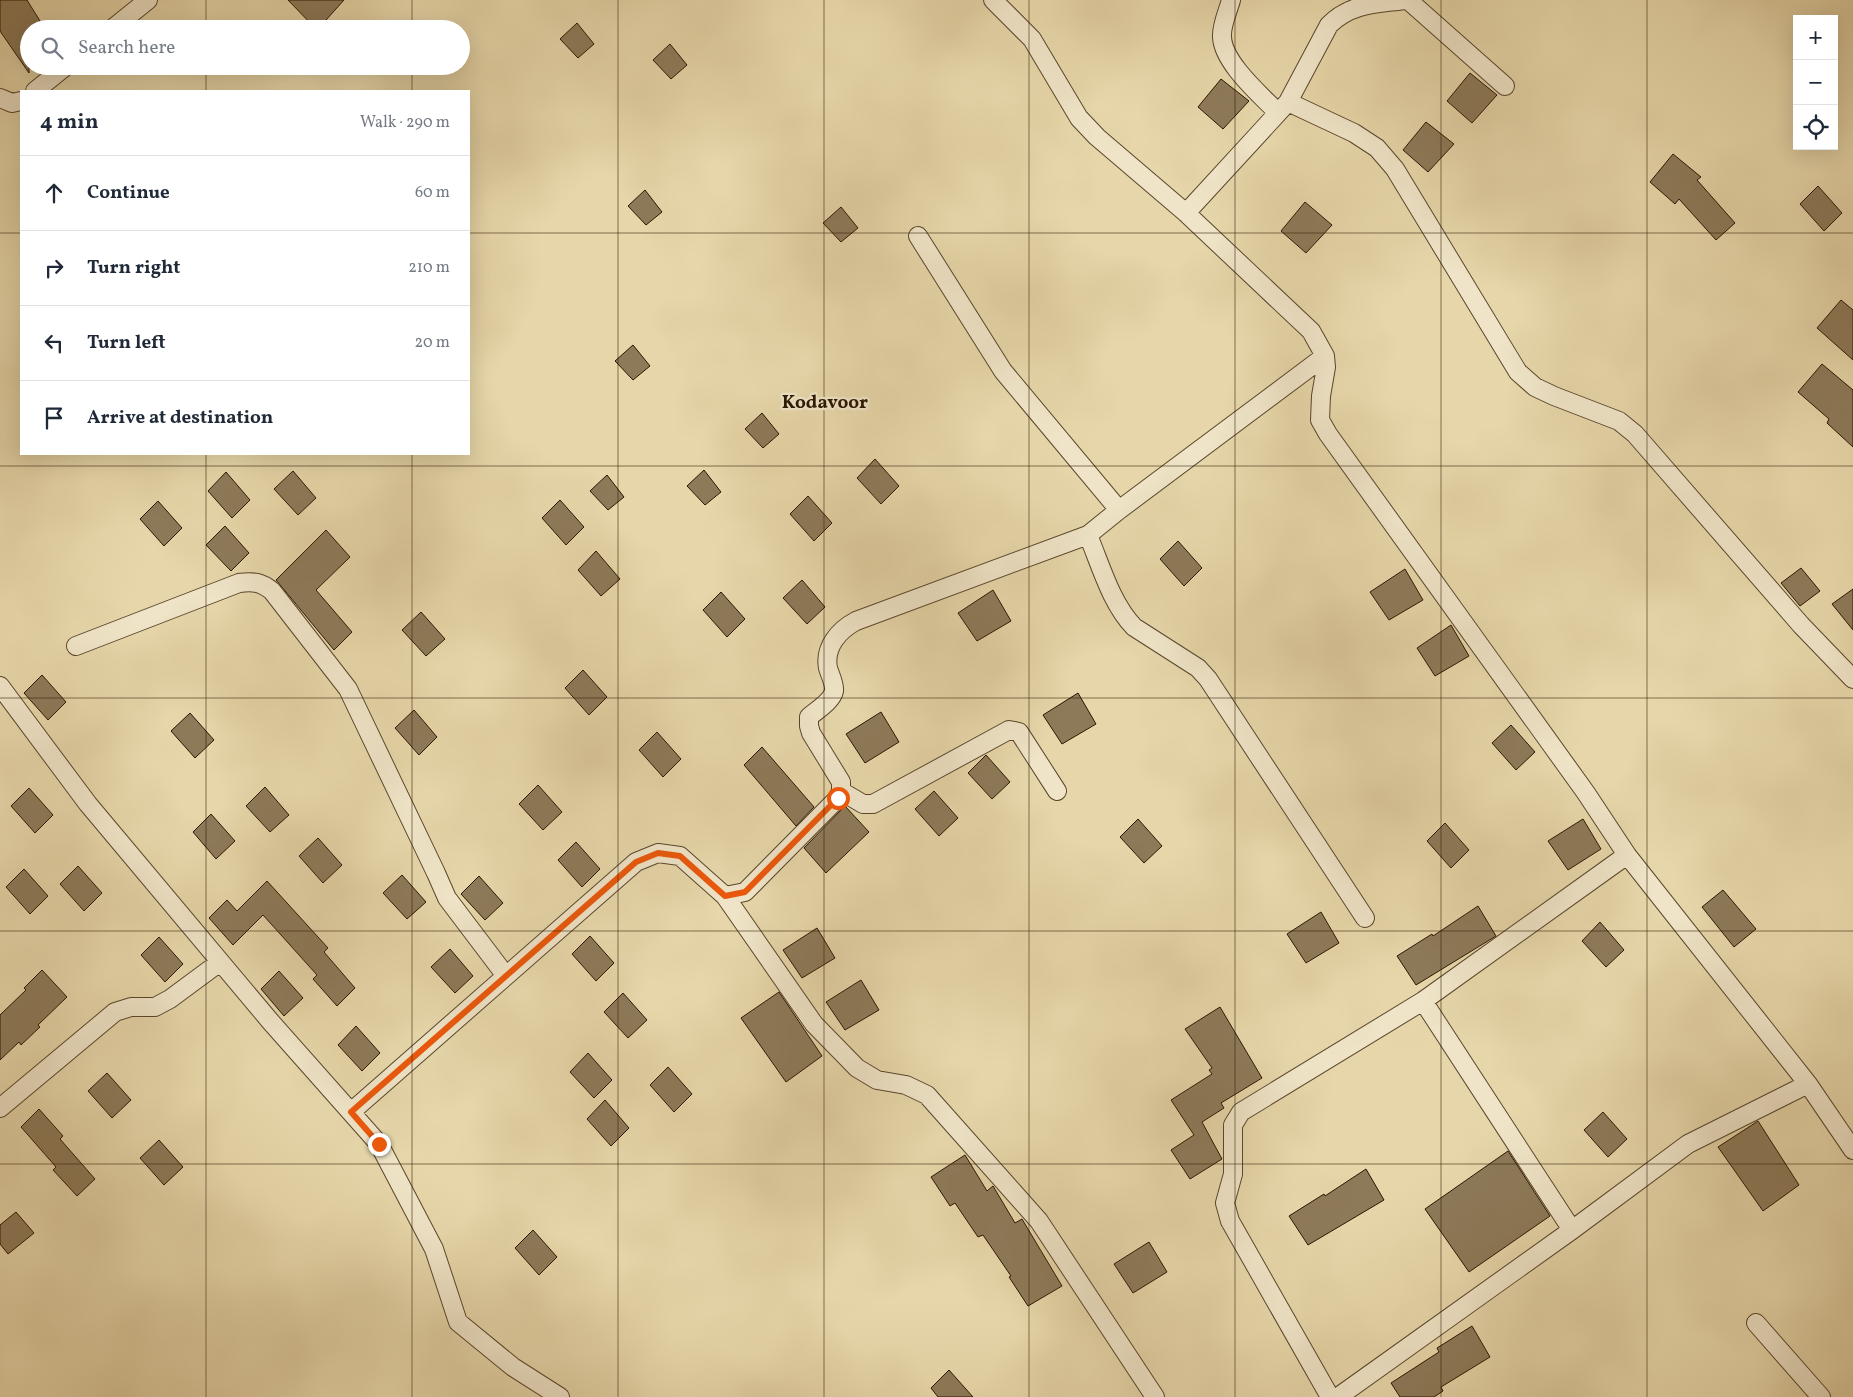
<!DOCTYPE html>
<html lang="en">
<head>
<meta charset="utf-8">
<style>
	body { margin:0; font-family:Vollkorn,serif; background:#f2f2f3; color:#1f2937 }
	.controls { position:absolute; right:15px; top:15px; display:grid; overflow:hidden; border-radius:0px; box-shadow:0 5px 20px #0002 }
	.controls button { width:45px; height:45px; display:grid; place-items:center; padding:0; border:0; border-bottom:1px solid #e0e1e3; background:#fff; color:#1f2937; font:25px sans-serif }
	.stop { position:absolute; width:15px; height:15px; margin:-11px; border:4px solid #ea580c; border-radius:50%; background:#fff }
	.stop.end { background:#ea580c; border-color:#fff; box-shadow:0 1px 5px #0008 }
	.list { margin:0; padding:0; list-style:none }
	h2 { display:flex; justify-content:space-between; align-items:center; height:65px; margin:0; padding:0 20px; font-size:21px }
	h2 small { font-size:16px; font-weight:400; color:#747a83 }
	.list li { display:grid; grid-template-columns:32px 1fr auto; gap:15px; align-items:center; box-sizing:border-box; height:75px; padding:0 20px; border-top:1px solid #e0e1e3 }
	.list b { display:block; font-size:19px; white-space:nowrap }
	.list em { font-size:16px; font-style:normal; color:#747a83 }
	.icon { flex:none; width:28px; height:28px; fill:none; stroke:currentColor; stroke-width:2; stroke-linecap:round; stroke-linejoin:round }
	.map { position:relative; flex:none; width:1853px; height:1397px; overflow:hidden }
	.search { position:absolute; background:#fff; box-shadow:0 5px 20px #0002; left:20px; top:20px; width:450px; height:55px; display:flex; align-items:center; gap:12px; box-sizing:border-box; padding:0 18px; border-radius:28px; color:#747a83; font-size:19px }
	.panel { position:absolute; background:#fff; box-shadow:0 5px 20px #0002; left:20px; top:90px; width:450px; height:365px; border-radius:0px }
	.map>svg:first-child { display:block }
	.building { fill:#8d7a59; stroke:#2c1602 }
	.lines { fill:none; stroke-linecap:round; stroke-linejoin:round }
	.minor-casing { stroke:#5a462c; stroke-width:20 }
	.minor { stroke:#efe4c7; stroke-width:18 }
	.route { stroke:#ea580c; stroke-width:6 }
	.grid { fill:none; stroke:#2c1602; stroke-width:1; stroke-opacity:0.55 }
	.labels { text-anchor:middle; dominant-baseline:central; stroke-width:4.5; stroke-linejoin:round; paint-order:stroke }
	.district-label { font-size:19px; font-weight:bold; fill:#2c1602; stroke:#efe4c7 }
</style>
</head>
<body>
<div class="map">
<svg width="1853" height="1397" viewBox="0 0 1853 1397">
	<rect width="100%" height="100%" fill="#e6d6a9"/>
	<filter id="stains"><feTurbulence type="fractalNoise" baseFrequency=".004" numOctaves="4"/><feColorMatrix values="0 0 0 0 .2 0 0 0 0 .09 0 0 0 0 .02 0 0 0 .5 -.17"/></filter>
	<radialGradient id="worn" r=".72"><stop offset=".6" stop-color="#630" stop-opacity="0"/><stop offset="1" stop-color="#630" stop-opacity=".3"/></radialGradient>
	<path class="building" d="M0 0H27L45 29H29V73L0 31Z
		M288 0H344L318 29H316Z
		M577 23 594 44 578 58 560 39Z
		M670 44 687 65 671 79 653 60Z
		M1470 73 1497 95 1472 123 1447 101Z
		M1221 79 1249 101 1223 129 1198 107Z
		M1426 122 1454 144 1428 172 1403 150Z
		M1673 154 1701 177 1697 180 1735 223 1716 240 1679 199 1675 204 1650 182Z
		M1818 186 1842 213 1824 231 1800 204Z
		M645 190 662 212 646 225 628 206Z
		M1305 202 1332 225 1306 253 1281 231Z
		M841 207 858 228 841 242 823 223Z
		M1841 300 1853 310V360L1817 328Z
		M633 345 650 366 633 380 615 361Z
		M1822 364 1853 390V447L1827 423 1829 419 1798 392Z
		M762 413 779 434 763 448 745 429Z
		M875 459 899 486 881 504 857 478Z
		M704 470 721 492 705 505 687 486Z
		M293 471 316 498 298 515 274 489Z
		M226 472 250 500 232 518 208 491Z
		M607 475 624 497 608 510 590 491Z
		M808 496 832 523 814 541 790 514Z
		M560 500 584 527 566 545 542 518Z
		M158 501 182 528 164 546 140 519Z
		M225 526 249 553 231 571 206 545Z
		M326 530 350 557 316 590 352 632 334 650 276 580Z
		M1178 541 1202 568 1184 586 1160 559Z
		M596 551 620 579 601 596 578 570Z
		M1801 568 1820 591 1800 606 1781 583Z
		M1405 569 1423 600 1389 620 1370 592Z
		M802 580 825 607 807 624 783 598Z
		M1853 589V630L1832 604Z
		M993 590 1011 621 977 641 958 613Z
		M721 592 745 619 727 637 703 610Z
		M421 612 445 639 426 656 402 630Z
		M1451 625 1469 656 1435 676 1417 648Z
		M583 670 607 697 589 715 565 688Z
		M42 675 66 702 48 720 24 693Z
		M1078 693 1096 724 1062 744 1043 715Z
		M414 710 437 737 419 755 395 728Z
		M881 712 899 742 865 763 846 734Z
		M190 713 214 740 195 758 171 731Z
		M1511 725 1535 752 1516 770 1492 743Z
		M657 732 681 759 663 777 639 750Z
		M762 747 814 807 796 826 744 765Z
		M986 755 1010 782 992 799 968 773Z
		M538 785 562 812 543 830 519 804Z
		M265 787 289 815 270 832 246 806Z
		M29 788 53 815 35 833 11 806Z
		M934 791 958 818 939 836 915 809Z
		M845 806 869 832 826 873 804 848Z
		M211 814 235 841 216 859 193 832Z
		M1138 819 1162 846 1144 863 1120 837Z
		M1583 819 1601 849 1568 870 1548 841Z
		M1445 823 1469 850 1451 868 1427 841Z
		M318 838 342 865 323 883 299 856Z
		M576 842 600 869 582 887 558 860Z
		M78 866 102 893 84 911 60 884Z
		M24 869 48 896 30 914 6 887Z
		M402 875 426 902 407 919 383 893Z
		M479 876 503 903 485 920 461 894Z
		M267 881 328 948 324 952 355 988 337 1006 313 979 317 975 263 915 233 945 209 918 227 900 237 911Z
		M1723 890 1756 929 1734 947 1702 907Z
		M1478 906 1496 936 1416 985 1397 956 1432 934 1433 936Z
		M1321 912 1339 943 1306 963 1287 934Z
		M1600 922 1624 950 1606 967 1582 941Z
		M817 928 835 958 802 978 783 950Z
		M590 936 614 963 596 981 572 954Z
		M159 937 183 964 165 982 141 955Z
		M450 949 473 976 455 993 431 967Z
		M42 970 67 997 38 1025 40 1027 21 1045 19 1042 0 1060V1015L26 990 24 988Z
		M279 971 303 998 284 1016 261 989Z
		M861 980 879 1010 845 1030 826 1002Z
		M779 992 822 1056 786 1082 741 1018Z
		M623 993 647 1020 628 1038 604 1012Z
		M1220 1007 1262 1078 1221 1103 1224 1108 1202 1122 1222 1159 1190 1179 1171 1150 1194 1135 1171 1100 1212 1074 1209 1070 1212 1068 1185 1029Z
		M356 1026 380 1053 362 1071 338 1045Z
		M588 1053 612 1080 594 1098 570 1072Z
		M668 1067 692 1094 674 1112 650 1085Z
		M107 1073 131 1100 112 1118 88 1091Z
		M605 1100 629 1128 611 1146 587 1119Z
		M39 1109 63 1136 60 1139 95 1179 77 1196 53 1170 56 1167 21 1127Z
		M1603 1112 1627 1139 1608 1157 1584 1130Z
		M1758 1121 1799 1185 1763 1211 1718 1147Z
		M159 1140 183 1167 164 1185 140 1158Z
		M1508 1151 1550 1216 1469 1272 1425 1209Z
		M965 1155 987 1191 993 1186 1015 1223 1022 1219 1062 1286 1028 1306 1009 1277 1011 1276 983 1235 978 1237 955 1203 950 1206 931 1177Z
		M1366 1169 1384 1200 1308 1245 1289 1216 1324 1194 1325 1196Z
		M16 1212 34 1233 8 1254 0 1244V1225Z
		M533 1230 557 1257 539 1275 515 1248Z
		M1149 1242 1167 1272 1133 1293 1114 1264Z
		M1472 1326 1490 1357 1441 1387 1443 1391 1434 1397H1400L1391 1383 1439 1352 1437 1348Z
		M949 1370 973 1397H938L931 1388Z"/>
	<g class="lines">
		<defs>
			<path id="minor" d="M993 0 1032 39 1079 118 1097 137 1186 213 1311 331 1325 356 1326 367 1321 396 1320 420 1328 434 1586 793 1627 855 1808 1084 1853 1150
				M1231 0C1228 11 1221 26 1222 37 1223 63 1261 95 1278 113
				M1408 0 1505 86
				M112 29 148 0
				M35 91 66 66
				M0 98 12 103 21 101
				M1288 102 1354 133 1377 148 1395 169 1518 372 1535 387 1554 396 1619 421 1635 434 1801 625 1853 679
				M1186 213 1288 102 1329 25C1351 3 1376 4 1405 0
				M918 236 1003 371 1119 510
				M1088 535C1101 566 1111 603 1134 627L1198 668 1208 679 1365 918
				M76 646 239 583C253 581 261 582 272 591L348 689 436 873 447 898 506 976
				M0 686 88 804 270 1021 379 1144 434 1249 458 1322 513 1367 560 1397
				M841 791 863 804H873L1009 730 1019 732 1057 791
				M725 896 814 1024 857 1068 877 1080 906 1085 927 1095 1039 1221 1155 1397
				M1423 1001 1572 1230
				M0 1108 115 1012 131 1007H155L170 999 220 962
				M351 1112 636 862 658 853 680 856 725 896 745 892 838 798 841 791V782L811 733 809 726V717C817 710 832 701 834 691 835 684 830 675 828 668 824 647 839 630 856 621L1088 535 1119 510 1325 356
				M1756 1323 1821 1397
				M1330 1397 1230 1221 1225 1203 1233 1174V1125L1241 1112 1423 1001 1627 855
				M1338 1397 1572 1230 1688 1144 1808 1084"/>
		</defs>
		<use href="#minor" class="minor-casing"/>
		<use href="#minor" class="minor"/>
	</g>
	<g class="lines">
		<path class="route" d="M379 1144 351 1112 636 862 658 853 680 856 725 896 745 892 838 798"/>
	</g>
	<path class="grid" d="M206 0V29M412 0V29M618 0V1397M824 0V1397M1029 0V1397M1235 0V1397M1441 0V1397M1647 0V1397M206 66V91M412 66V91M0 233H21M469 233H1853M206 454V1397M412 454V1397M0 466H1853M0 698H1853M0 931H1853M0 1164H1853"/>
	<g class="labels">
		<g class="district-label">
			<text x="825" y="403">Kodavoor</text>
		</g>
	</g>
	<rect width="100%" height="100%" filter="url(#stains)"/>
	<rect width="100%" height="100%" fill="url(#worn)"/>
</svg>
<div class="controls">
<button>+</button>
<button>−</button>
<button><svg class="icon" aria-label="locate" viewBox="0 0 24 24"><circle cx="12" cy="12" r="6"/><path d="M12 2v4M12 18v4M2 12h4M18 12h4"/></svg></button>
</div>
<div class="stop" style="left:838px;top:798px"></div>
<div class="stop end" style="left:379px;top:1144px"></div>
<div class="search"><svg class="icon" aria-label="search" viewBox="0 0 24 24"><circle cx="10" cy="10" r="6"/><path d="M15 15l6 6"/></svg>Search here</div>
<section class="panel">
<h2>4 min<small>Walk · 290 m</small></h2>
<ul class="list">
<li><svg class="icon" aria-label="ahead" viewBox="0 0 24 24"><path d="M12 20V5M6 11l6-6 6 6"/></svg><div><b>Continue</b></div><em>60 m</em></li>
<li><svg class="icon" aria-label="right" viewBox="0 0 24 24"><path d="M7 20v-9h11M14 6l5 5-5 5"/></svg><div><b>Turn right</b></div><em>210 m</em></li>
<li><svg class="icon" aria-label="left" viewBox="0 0 24 24"><path d="M17 20v-9H6M10 6l-5 5 5 5"/></svg><div><b>Turn left</b></div><em>20 m</em></li>
<li><svg class="icon" aria-label="arrive" viewBox="0 0 24 24"><path d="M6 21V4h12l-3 4 3 4H6"/></svg><div><b>Arrive at destination</b></div></li>
</ul>
</section>
</div>
</body>
</html>
